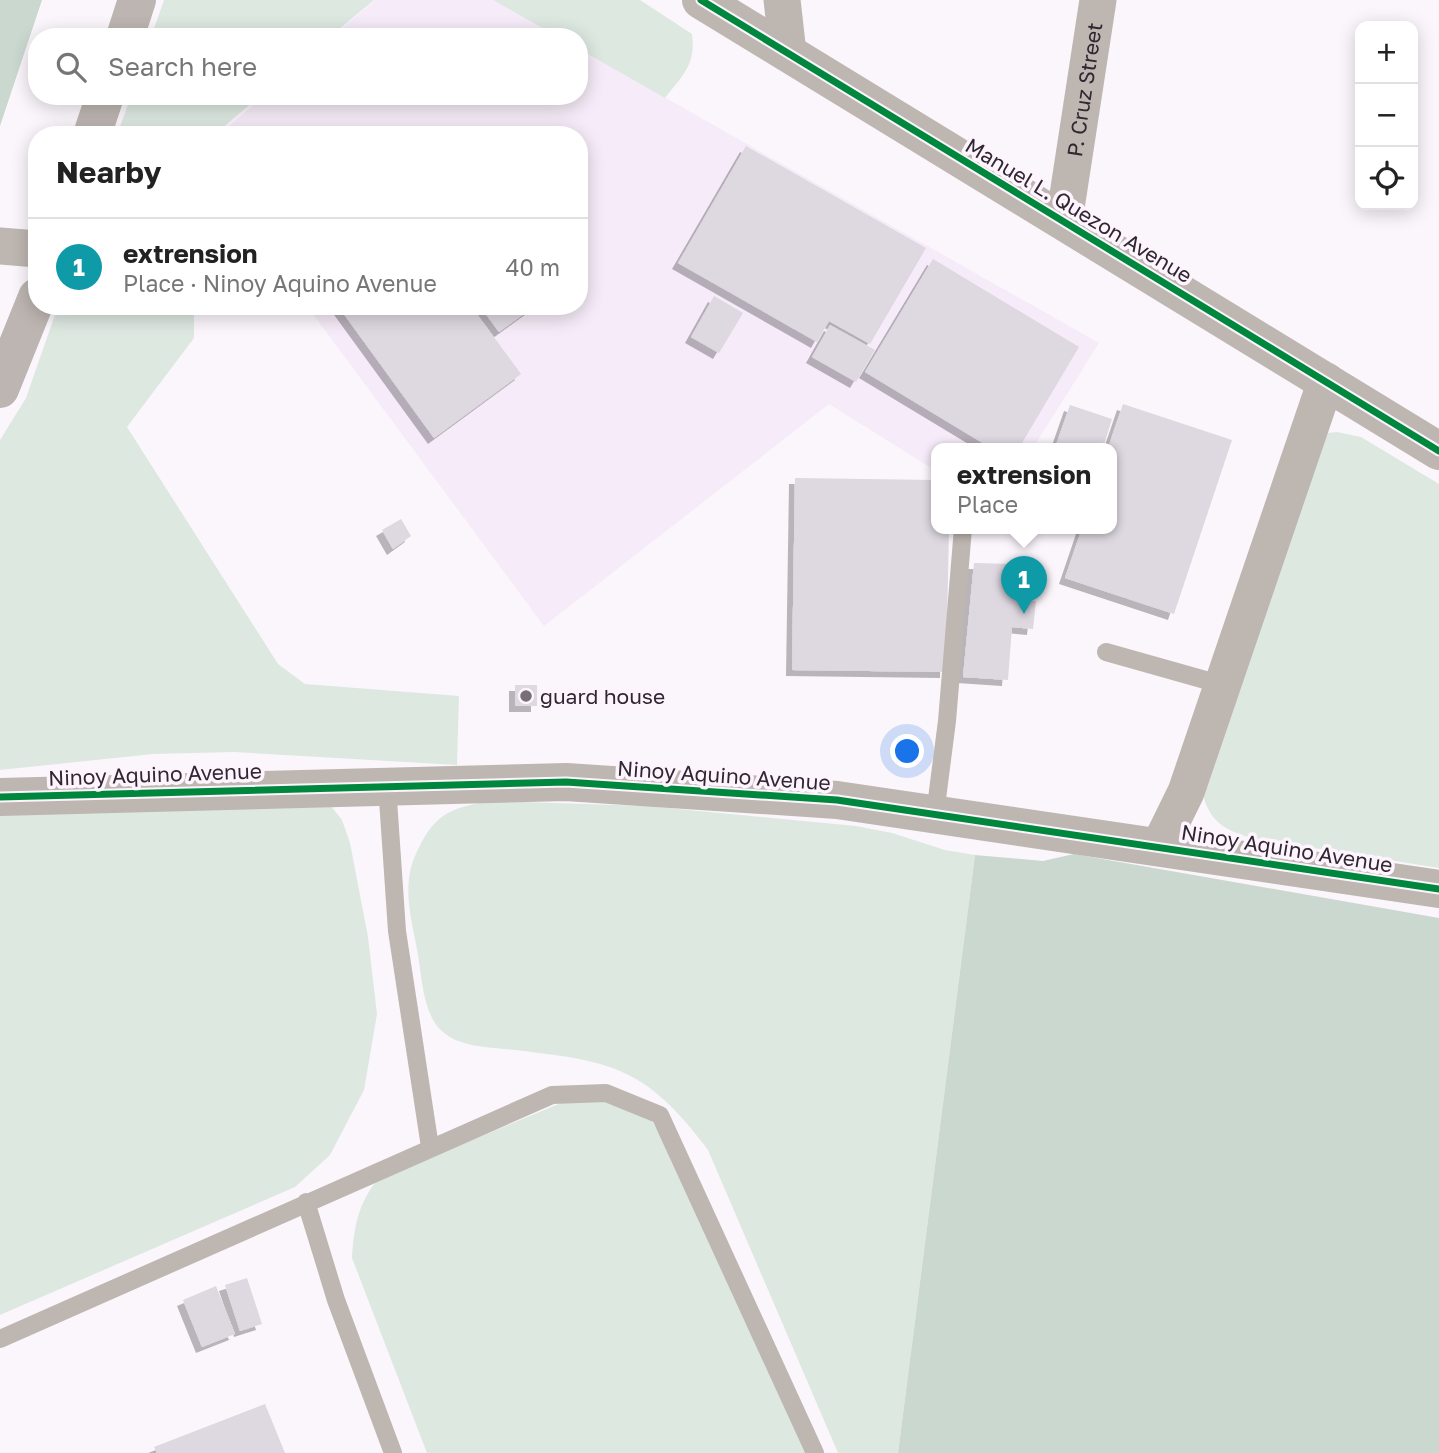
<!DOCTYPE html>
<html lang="en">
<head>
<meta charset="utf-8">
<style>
	body { margin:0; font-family:"Golos Text",sans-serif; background:#f6f6f6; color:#222 }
	.controls { position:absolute; right:21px; top:21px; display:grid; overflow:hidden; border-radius:14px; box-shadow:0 4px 18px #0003 }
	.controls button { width:63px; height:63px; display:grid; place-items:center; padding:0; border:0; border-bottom:2px solid #e0e0e0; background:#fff; color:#222; font:35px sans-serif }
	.you { position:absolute; left:908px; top:752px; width:24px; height:24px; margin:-18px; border:5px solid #fff; border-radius:50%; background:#1a73e8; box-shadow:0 0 0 10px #1a73e833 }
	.badge { display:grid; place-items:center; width:46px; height:46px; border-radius:50%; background:#766f78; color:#fff; font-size:23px; font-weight:700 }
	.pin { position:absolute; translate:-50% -58px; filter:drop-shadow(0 2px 4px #0008) }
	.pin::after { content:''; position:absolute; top:37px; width:24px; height:21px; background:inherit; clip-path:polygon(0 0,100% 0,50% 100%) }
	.popup { position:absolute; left:931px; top:443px; width:186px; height:91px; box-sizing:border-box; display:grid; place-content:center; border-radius:14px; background:#fff; filter:drop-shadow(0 2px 5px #0005); font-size:23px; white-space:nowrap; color:#767676 }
	.popup b { font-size:26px; color:#222 }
	.popup::after { content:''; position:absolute; left:50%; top:100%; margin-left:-14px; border:14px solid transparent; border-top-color:#fff }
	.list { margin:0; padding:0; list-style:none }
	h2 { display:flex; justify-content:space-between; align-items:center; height:91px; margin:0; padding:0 28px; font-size:30px }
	h2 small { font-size:23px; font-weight:400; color:#767676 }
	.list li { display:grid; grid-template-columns:46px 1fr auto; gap:21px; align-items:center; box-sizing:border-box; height:98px; padding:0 28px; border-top:2px solid #e0e0e0 }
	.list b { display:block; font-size:26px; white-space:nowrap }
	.list p { margin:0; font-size:23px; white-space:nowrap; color:#767676 }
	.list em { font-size:23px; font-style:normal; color:#767676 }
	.icon { flex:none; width:38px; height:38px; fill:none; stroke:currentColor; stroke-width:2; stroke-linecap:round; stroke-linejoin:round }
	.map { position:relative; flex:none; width:1439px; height:1453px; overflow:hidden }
	.search { position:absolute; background:#fff; box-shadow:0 4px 18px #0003; left:28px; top:28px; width:560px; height:77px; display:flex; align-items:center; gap:18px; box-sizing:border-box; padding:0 24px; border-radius:28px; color:#767676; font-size:26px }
	.panel { position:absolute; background:#fff; box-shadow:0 4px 18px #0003; left:28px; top:126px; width:560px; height:189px; border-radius:28px }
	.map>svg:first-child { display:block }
	.built { fill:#f6ebf8 }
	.green { fill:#dde8e1 }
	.forest { fill:#cbd8cf }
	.building { fill:#ded8e0; filter:url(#shadow) }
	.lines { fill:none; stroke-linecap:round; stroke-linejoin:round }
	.service { stroke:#beb6b1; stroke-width:18 }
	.minor { stroke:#beb6b1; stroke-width:37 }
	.tertiary { stroke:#beb6b1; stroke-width:38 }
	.secondary { stroke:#bdb5b1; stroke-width:38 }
	.cycleway-casing { stroke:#fdf4fe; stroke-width:11 }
	.cycleway { stroke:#00873e; stroke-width:7 }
	.poi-dot { fill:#766f78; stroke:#fdf4fe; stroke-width:2.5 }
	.labels { text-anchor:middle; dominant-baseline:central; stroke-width:7; stroke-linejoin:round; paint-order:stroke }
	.street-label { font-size:21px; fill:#2f2731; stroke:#fdf4fe }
	.poi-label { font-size:21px; fill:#2f2731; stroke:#fdf4fe; text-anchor:start }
</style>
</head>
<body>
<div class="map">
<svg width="1439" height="1453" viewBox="0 0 1439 1453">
	<defs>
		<filter id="shadow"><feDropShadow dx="-6" dy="6" stdDeviation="0" flood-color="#0004"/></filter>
	</defs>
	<rect width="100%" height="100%" fill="#fbf6fc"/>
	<path class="built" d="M375 0H493L558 37H332Z
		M579 49 1099 343 1033 448H936V471L829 404 544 626 307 306H579V135H219L263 96H579Z"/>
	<path class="green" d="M164 0H374L330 37H151Z
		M493 0H640L692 34C696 65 683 75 665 98L579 49V37H558Z
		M131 96H260L214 135H117Z
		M58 306H194V338L127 427 278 664 305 684 459 696 457 765 234 752 153 754 0 770V440L26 398Z
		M1337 432 1361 437 1439 484V868L1251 838C1225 830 1210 822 1203 795L1317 434Z
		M491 801 647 806 856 826 892 833 945 850 975 855 898 1453H838L708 1150C643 1063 608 1061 505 1049 485 1047 460 1046 444 1033 422 1016 422 975 417 949 411 918 402 886 415 856 433 815 448 808 491 801Z
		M330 805 342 820 350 843 368 937 377 1014 364 1090 330 1155 295 1187 0 1315V814Z
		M598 1098 649 1117 675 1156 809 1453H427L352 1258C354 1226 358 1204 378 1179L566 1101Z"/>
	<path class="forest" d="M0 0H42L0 126Z
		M1074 854 1439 918V1453H898L975 855 1043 861Z"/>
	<path class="building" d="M746 146 926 248 870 344 829 321 817 342 678 263Z
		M933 259 1079 347 1019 448H991L865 372Z
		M714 296 743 313 719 353 691 337Z
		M338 306H471L521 374 434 438Z
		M480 306H535L499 332Z
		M830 325 875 350 856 382 812 357Z
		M1123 404 1232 440 1174 614 1065 578 1082 528H1112V448H1108Z
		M1070 405 1112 419 1103 448H1055Z
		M795 478 936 480V528H949L946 672 792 670Z
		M401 519 411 536 393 549 382 530Z
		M974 563 1016 564 1014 598 1036 601 1033 629 1012 627 1008 680 963 677Z
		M515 685H537V706H515Z
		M247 1278 262 1324 240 1331 225 1285Z
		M216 1286 235 1334 202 1347 183 1300Z
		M265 1404 285 1453H157L154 1447Z"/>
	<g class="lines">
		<path class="service" d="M1106 652 1223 685
			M387 785 397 931 430 1147
			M935 814 947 721 963 528
			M306 1202 336 1300 393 1453
			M0 1339 552 1095 606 1093 660 1115 815 1453"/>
		<g class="minor">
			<path d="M782 0 788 53"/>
			<path id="s1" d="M1064 221 1098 0"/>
			<path d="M0 246 37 249"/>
			<path d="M1159 847 1186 792 1326 381"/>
		</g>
		<path class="tertiary" d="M701 0 1439 451
			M0 797 566 782 837 800 1439 889"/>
		<path class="secondary" d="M125 37 137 0
			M92 135 105 96
			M0 389 37 297"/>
		<defs>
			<path id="cycleway" d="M701 0 1439 451
				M0 797 566 782 837 800 1439 889"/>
		</defs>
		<use href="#cycleway" class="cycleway-casing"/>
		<use href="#cycleway" class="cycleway"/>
	</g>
	<circle class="poi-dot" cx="526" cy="696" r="7"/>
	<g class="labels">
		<g class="street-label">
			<text stroke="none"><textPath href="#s1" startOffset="133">P. Cruz Street</textPath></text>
			<text transform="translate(1079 210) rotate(31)">Manuel L. Quezon Avenue</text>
			<text transform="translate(155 774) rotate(-2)">Ninoy Aquino Avenue</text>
			<text transform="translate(724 775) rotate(4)">Ninoy Aquino Avenue</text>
			<text transform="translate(1287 848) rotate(9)">Ninoy Aquino Avenue</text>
		</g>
		<g class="poi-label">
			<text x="540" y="696">guard house</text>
		</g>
	</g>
</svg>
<div class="controls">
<button>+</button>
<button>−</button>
<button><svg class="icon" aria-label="locate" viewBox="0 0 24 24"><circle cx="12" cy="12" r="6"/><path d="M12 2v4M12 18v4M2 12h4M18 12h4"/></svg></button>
</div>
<div class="you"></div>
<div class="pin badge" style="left:1024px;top:614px;background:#0f9aa8">1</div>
<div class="popup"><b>extrension</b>Place</div>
<div class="search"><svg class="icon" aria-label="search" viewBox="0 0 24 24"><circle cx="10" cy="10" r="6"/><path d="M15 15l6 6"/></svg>Search here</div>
<section class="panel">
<h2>Nearby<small></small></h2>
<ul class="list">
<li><span class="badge" style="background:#0f9aa8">1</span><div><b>extrension</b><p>Place · Ninoy Aquino Avenue</p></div><em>40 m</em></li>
</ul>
</section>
</div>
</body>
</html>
